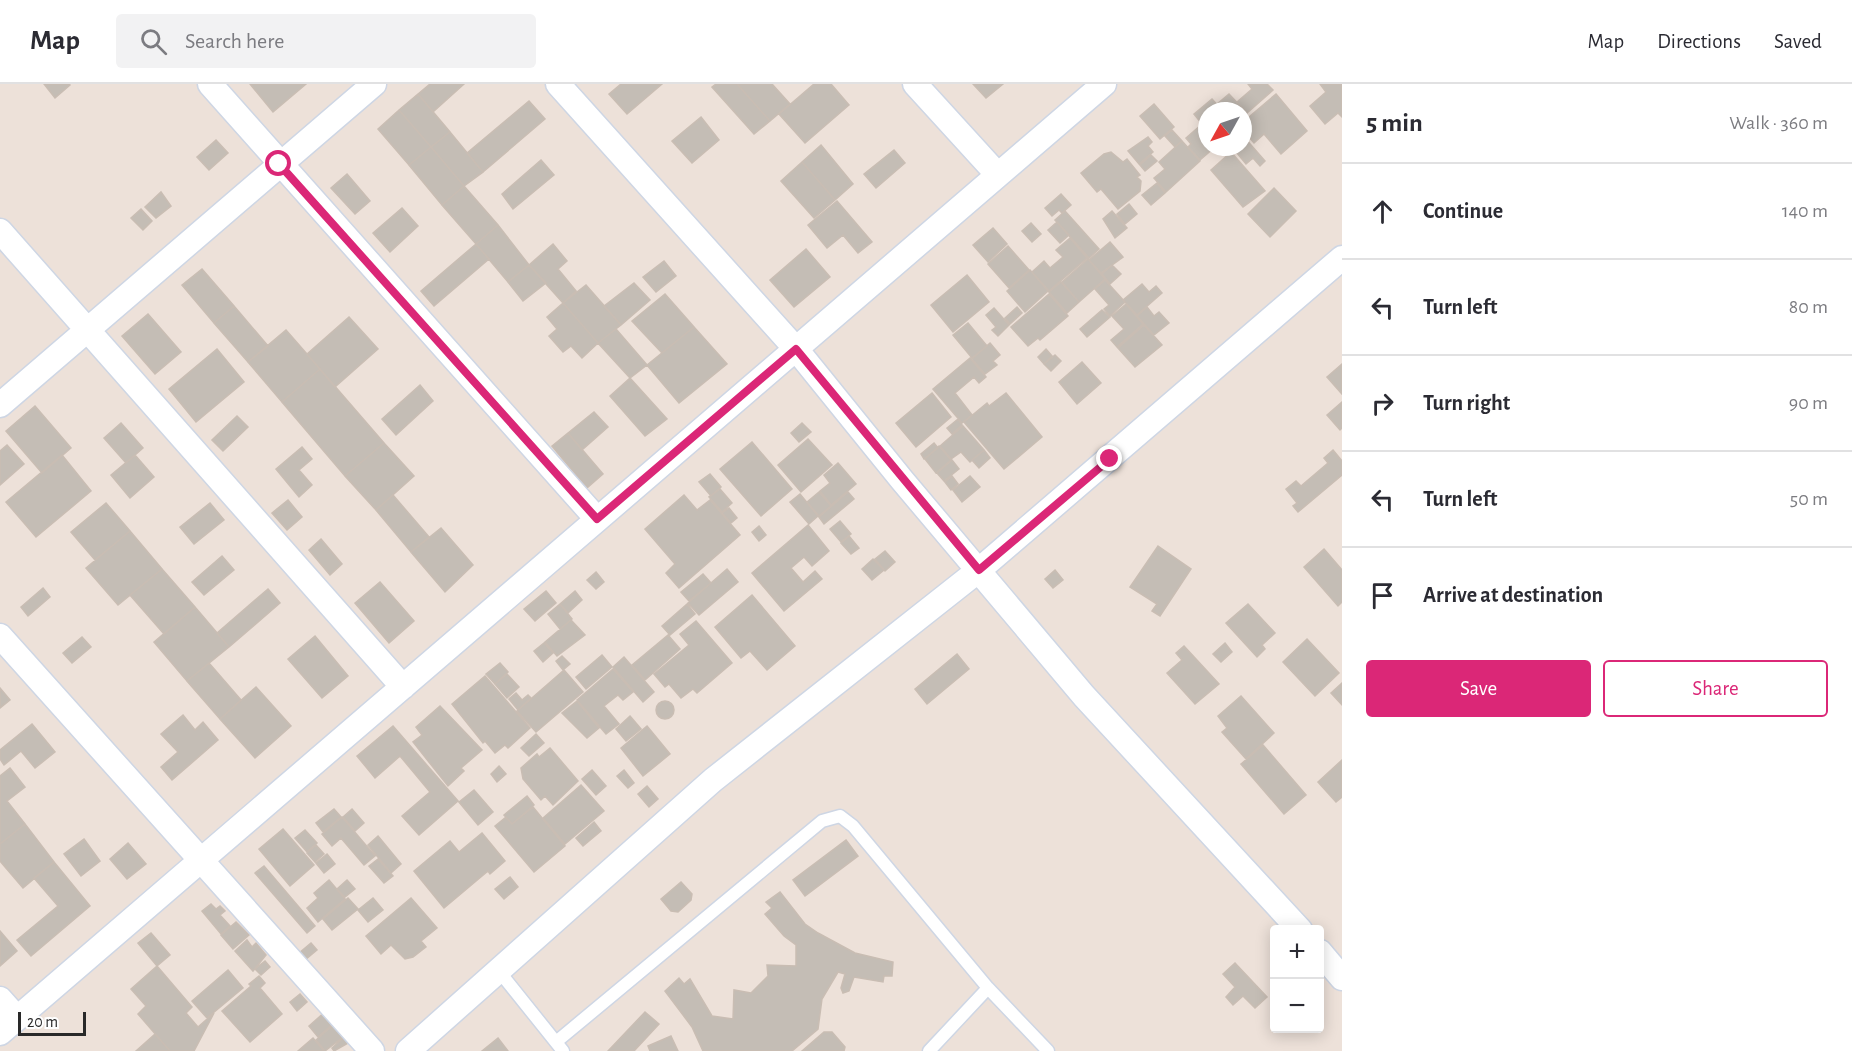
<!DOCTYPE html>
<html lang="en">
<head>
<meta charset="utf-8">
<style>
	body { margin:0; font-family:"Alegreya Sans",sans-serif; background:#f2f2f3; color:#2b2b33 }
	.controls { position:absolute; right:18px; bottom:18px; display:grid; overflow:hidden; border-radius:6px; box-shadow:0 3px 15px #0003 }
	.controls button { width:54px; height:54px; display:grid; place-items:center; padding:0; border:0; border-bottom:2px solid #e1e1e2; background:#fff; color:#2b2b33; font:30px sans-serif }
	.compass { position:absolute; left:1198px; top:18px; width:54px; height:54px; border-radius:50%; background:#fff; box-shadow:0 3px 15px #0003; rotate:230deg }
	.scale { position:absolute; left:18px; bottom:15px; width:68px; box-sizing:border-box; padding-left:6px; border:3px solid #292929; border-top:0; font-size:16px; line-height:21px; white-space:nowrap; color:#292929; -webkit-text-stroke:4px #fff; paint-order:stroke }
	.stop { position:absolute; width:18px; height:18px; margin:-14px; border:4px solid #db2777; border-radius:50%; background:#fff }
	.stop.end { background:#db2777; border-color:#fff; box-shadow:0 2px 6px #0008 }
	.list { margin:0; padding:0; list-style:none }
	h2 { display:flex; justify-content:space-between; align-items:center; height:78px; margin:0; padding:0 24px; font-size:26px }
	h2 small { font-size:20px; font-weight:400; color:#7c7c81 }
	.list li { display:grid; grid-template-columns:39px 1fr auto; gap:18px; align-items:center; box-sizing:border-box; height:96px; padding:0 24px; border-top:2px solid #e1e1e2 }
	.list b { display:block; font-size:22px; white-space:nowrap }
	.list em { font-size:20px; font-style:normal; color:#7c7c81 }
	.actions { display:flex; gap:12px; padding:18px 24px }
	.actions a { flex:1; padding:14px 0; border:2px solid #db2777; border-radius:6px; text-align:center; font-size:21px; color:#db2777 }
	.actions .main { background:#db2777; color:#fff }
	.icon { flex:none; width:33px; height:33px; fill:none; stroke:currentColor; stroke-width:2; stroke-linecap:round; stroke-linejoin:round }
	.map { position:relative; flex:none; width:1342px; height:967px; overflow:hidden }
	header { display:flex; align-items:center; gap:36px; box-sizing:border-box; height:84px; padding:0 30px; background:#fff; border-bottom:2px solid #e1e1e2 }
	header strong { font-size:28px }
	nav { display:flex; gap:33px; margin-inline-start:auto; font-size:21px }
	.search { width:420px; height:54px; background:#f2f2f3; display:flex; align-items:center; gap:15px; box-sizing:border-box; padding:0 21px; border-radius:6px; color:#7c7c81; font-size:22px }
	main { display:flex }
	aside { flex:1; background:#fff }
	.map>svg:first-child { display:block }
	.building { fill:#c4bdb5; stroke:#c9bdb3; stroke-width:1.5 }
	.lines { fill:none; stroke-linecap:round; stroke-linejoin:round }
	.lane-casing { stroke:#ced6e4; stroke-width:15 }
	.street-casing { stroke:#ced6e4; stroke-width:27 }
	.lane { stroke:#fff; stroke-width:12 }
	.street { stroke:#fff; stroke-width:24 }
	.route { stroke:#db2777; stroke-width:8 }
</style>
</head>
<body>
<header>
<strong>Map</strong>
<div class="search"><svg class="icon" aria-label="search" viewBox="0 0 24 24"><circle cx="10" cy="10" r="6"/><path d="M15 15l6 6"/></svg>Search here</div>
<nav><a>Map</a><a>Directions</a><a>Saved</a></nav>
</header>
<main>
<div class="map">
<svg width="1342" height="967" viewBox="0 0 1342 967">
	<rect width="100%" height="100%" fill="#ede1d9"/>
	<path class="building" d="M44 0H69L70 1 55 14Z
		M250 0H306L273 28Z
		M430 0H464L433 28 418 10Z
		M621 0H662L627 30 609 10Z
		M716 0H737L770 37 754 50 712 3Z
		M737 0H772L790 20 770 37Z
		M814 0H831L849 21 805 59 779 30Z
		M973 0H1003L986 14Z
		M1248 0H1267L1273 6 1247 29 1237 18 1252 5Z
		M1320 0H1342V33L1338 29 1325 40 1310 22 1326 8Z
		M418 10 450 48 431 63 399 26Z
		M1229 10 1246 28 1243 31V27H1223L1217 20Z
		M1276 10 1307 47 1281 70 1264 50 1254 59 1243 46V38Z
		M1212 15 1223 27H1207V63H1215L1200 76 1188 63 1191 60 1186 54 1202 40 1194 30Z
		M529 17 545 35 483 88 467 69Z
		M1154 20 1174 43 1160 55 1140 32Z
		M399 26 431 63 409 81 378 45Z
		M701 33 719 56 692 79 672 57Z
		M1172 46 1182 57 1175 63 1165 52Z
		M450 48 483 88 464 102 431 63Z
		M1148 53 1152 58 1148 62 1153 68 1139 80 1128 67Z
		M1244 53 1265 77 1260 82 1253 74 1246 80 1232 63H1243Z
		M216 56 228 69 209 86 197 73Z
		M1182 57 1200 77 1166 108 1154 94 1165 85 1159 78Z
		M821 61 853 100 835 116 802 78Z
		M431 63 464 102 442 121 409 81Z
		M894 66 905 79 876 104 864 90Z
		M1111 68 1123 78 1127 75 1140 91 1137 93 1141 97 1140 107 1118 125 1101 105 1097 108 1081 89 1104 70Z
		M1231 68 1265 107 1243 123 1211 86Z
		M1151 71 1157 77 1145 87 1140 81Z
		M541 76 554 91 513 125 502 110Z
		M802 78 835 116 814 134 781 97Z
		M347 90 370 117 355 130 331 104Z
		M1157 99 1165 109 1151 121 1142 111Z
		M464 102 498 141 476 160 442 121Z
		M1274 104 1296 127 1270 153 1248 130Z
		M161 108 171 122 156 134 145 123Z
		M1061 110 1071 121 1062 129 1059 126 1052 132 1045 124Z
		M837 117 872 158 858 169 843 151 827 164 808 141Z
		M1129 120 1137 130 1125 140 1117 130Z
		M402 124 418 142 390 168 373 149Z
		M141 125 152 137 143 146 131 134Z
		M1065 127 1099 165 1089 174 1055 136Z
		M1112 127 1127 144 1115 154 1103 135Z
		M1057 138 1069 151 1060 159 1048 146Z
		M1031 139 1041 150 1032 158 1022 147Z
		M498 141 529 181 508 198 476 160Z
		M993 144 1007 160 988 178 973 161Z
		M1070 154 1087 174 1049 207 1032 188 1044 177 1050 184 1063 173 1056 166Z
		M1110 158 1123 173 1101 189 1089 176Z
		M476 160 489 175 434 222 421 207Z
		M553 160 567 177 558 185 576 207 563 219 529 181Z
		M1008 162 1029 186 1009 204 988 180Z
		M806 165 830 193 794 223 770 196Z
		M1088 175 1105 195 1079 218 1062 198Z
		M664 177 676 192 656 208 643 193Z
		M529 181 546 199 523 217 508 198Z
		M1112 181 1121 190 1110 200 1102 190Z
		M202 185 234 222 214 239 182 201Z
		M1030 186 1048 207 1025 228 1007 207Z
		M967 191 989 218 953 248 931 221Z
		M1105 196 1125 218 1110 232 1104 225 1109 221 1095 205Z
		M1061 198 1079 218 1067 229 1049 208Z
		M634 199 650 216 621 241 604 222Z
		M1142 200 1149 208 1156 202 1162 209 1137 231 1123 216Z
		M586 201 621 241 598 259 563 219Z
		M665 210 694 243 662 269 632 237Z
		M1049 210 1068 232 1040 256 1038 254 1028 262 1011 243Z
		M563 219 598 259 582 274 571 262 563 268 549 252 557 245 547 233Z
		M1126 220 1143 240 1117 263 1111 256 1124 245 1112 232Z
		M234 222 268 262 248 278 214 239Z
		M1017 223 1022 229 1010 240 1005 234Z
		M1147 223 1154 232 1159 228 1169 239 1154 251 1137 232Z
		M994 224 1009 241 998 252 992 246 996 243 986 231Z
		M1102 226 1110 233 1087 253 1080 245Z
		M148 230 181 268 155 290 122 252Z
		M349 233 378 265 335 303 307 270Z
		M968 239 987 262 972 274 953 251Z
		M1144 241 1162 261 1135 283 1118 264Z
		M694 243 727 280 679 319 647 281Z
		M616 245 647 281 630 294 598 259Z
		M286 246 320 285 282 318 248 278Z
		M990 259 1000 271 993 277 997 281 985 290 972 275Z
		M217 265 244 298 196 338 169 305Z
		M1046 265 1052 272 1044 280 1038 273Z
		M1055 271 1061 277 1051 287 1044 280Z
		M970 274 986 293 979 299 974 293 955 309 972 331 962 339 933 305Z
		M1082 278 1101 299 1077 320 1059 298Z
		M1342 280V310L1327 293Z
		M320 285 384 359 345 392 282 318Z
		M630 294 667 335 645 352 610 312Z
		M420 301 433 317 396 351 382 335Z
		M932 309 951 333 916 363 896 339Z
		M1006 309 1042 353 1004 385 964 338 987 319 989 322Z
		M1342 318V344L1340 346 1327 331Z
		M35 322 71 364 42 389 6 347Z
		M594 328 608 343 582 366 568 349Z
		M237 332 248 343 223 367 212 356Z
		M958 335 962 341 952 350 947 344Z
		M121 339 143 364 126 379 104 354Z
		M802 339 811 348 799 358 791 349Z
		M963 342 984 366 970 378 961 368 951 375 940 362Z
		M568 349 603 390 587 404 552 362Z
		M808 355 832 381 801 408 778 381Z
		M752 358 792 405 761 432 720 385Z
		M384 359 414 392 376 426 345 392Z
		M934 359 938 364 924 375 921 370Z
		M7 361 24 380 0 401V367Z
		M939 362 951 376 936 389 925 375Z
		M302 363 312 375 299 386 312 401 299 413 276 385Z
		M984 366 990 374 979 384 972 376Z
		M1333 366 1342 377V391L1298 428 1293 422 1297 419 1286 405 1296 397 1301 402 1328 379 1324 374Z
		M62 371 91 407 36 453 6 418Z
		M135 371 154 393 130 414 111 391Z
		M952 376 959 385 944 397 937 389Z
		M838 379 856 400 831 421 820 407 830 399 824 391Z
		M710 390 721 403 711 412 699 398Z
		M952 392 958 400 951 406 945 398Z
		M970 392 980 403 962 418 953 406Z
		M720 405 732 419 722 428 709 413Z
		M819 408 831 422 819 432 807 418Z
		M848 408 854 415 824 440 819 433Z
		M800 410 818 432 809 440 790 418Z
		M393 411 429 453 411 468 376 426Z
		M684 411 697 426 710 416 740 451 679 504 666 489 675 480 645 445Z
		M288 416 302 433 287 446 272 429Z
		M106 419 130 447 95 476 71 448Z
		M210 419 224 436 194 460 180 443Z
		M729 424 737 434 731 439 722 429Z
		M840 437 851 450 841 458 830 445Z
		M808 441 829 467 812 482 804 473 791 484 803 498 815 487 822 495 784 527 752 489Z
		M759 442 766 451 759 457 752 448Z
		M441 444 473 481 445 508 411 468Z
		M130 447 162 485 118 521 86 484Z
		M849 452 859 464 851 470 841 459Z
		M321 455 342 480 330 491 309 466Z
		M1158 462 1191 485 1160 532 1152 527 1157 520 1130 503Z
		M1324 465 1342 486V518L1338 522 1304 483Z
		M885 467 895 478 885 487 875 475Z
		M222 472 234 486 204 511 192 498Z
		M873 475 884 486 872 496 862 485Z
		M162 485 195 523 164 550 130 511Z
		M727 485 738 498 699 531 688 519Z
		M1055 486 1063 496 1053 504 1045 495Z
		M596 488 604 498 596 505 587 496Z
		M703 490 711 499 689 517 681 508Z
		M380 498 414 537 389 559 355 519Z
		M43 504 50 513 28 532 21 523Z
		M268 505 280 519 229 563 217 549Z
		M546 507 556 519 535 537 524 525Z
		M575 507 582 516 568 529 560 520Z
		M752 511 795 562 767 586 750 567 741 574 715 543Z
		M560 520 572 535 560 545 548 530Z
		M687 520 695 530 670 551 662 542Z
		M1248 520 1275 549 1262 561 1265 565 1257 573 1226 539Z
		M195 523 229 563 187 597 154 558Z
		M571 536 585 551 557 572 545 558Z
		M696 537 732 579 697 609 693 605 681 614 669 600 665 603 654 590 689 561 680 550Z
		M668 551 680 565 645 596 632 581Z
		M315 552 348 592 322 614 288 575Z
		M82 553 91 563 72 579 63 569Z
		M1307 555 1339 589 1315 612 1283 578Z
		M544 559 553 569 543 578 534 567Z
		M1225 559 1232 568 1221 578 1213 570Z
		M1184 562 1219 600 1195 620 1167 589 1182 576 1176 569Z
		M957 570 969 585 927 620 915 605Z
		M602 571 612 583 586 605 576 593Z
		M562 572 570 580 563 586 556 577Z
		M624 573 654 608 643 618 613 583Z
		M209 579 241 616 220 635 187 597Z
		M500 579 508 588 495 600 486 590Z
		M613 585 633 608 623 616 618 611 604 622 619 640 606 650 577 616Z
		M564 586 583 608 536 648 517 627Z
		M507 590 519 603 507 614 495 600Z
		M485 592 530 644 508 664 505 661 495 669 485 657 483 659 452 620Z
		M1342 599V621L1331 609Z
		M256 603 291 642 255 674 220 635Z
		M0 604 10 616 0 624Z
		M516 609 522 616 528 611 531 614 518 626 509 615Z
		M1241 612 1274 649 1246 675 1222 648 1227 644 1218 632Z
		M656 626a9 9 0 1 1 18 0a9 9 0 1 1-18 0Z
		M577 617 599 644 587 654 562 629Z
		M440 622 482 666 461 684 464 687 448 702 413 658 422 651 416 643Z
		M183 631 195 646 203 638 218 656 172 696 161 683 178 668 161 650Z
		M630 632 641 645 626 657 616 645Z
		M32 640 55 668 35 684 21 667 4 681 0 675V666Z
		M393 642 458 717 419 751 402 732 430 708 400 672 375 694 357 672Z
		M647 642 670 670 643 692 621 664Z
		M536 650 544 659 529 672 521 664Z
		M1263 661 1306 711 1284 730 1241 680Z
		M550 664 578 697 553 721 545 712 541 716 523 695 521 684 537 670 539 673Z
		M1342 676V713L1336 718 1318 698Z
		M499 682 506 690 497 698 491 690Z
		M10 684 25 703 7 717 25 740 0 760V692Z
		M592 686 606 702 596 711 582 695Z
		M624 686 634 699 628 704 617 692Z
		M581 701 604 727 565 760 543 734Z
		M647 702 658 715 649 723 638 710Z
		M474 706 493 728 478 741 459 718Z
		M527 712 534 721 512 740 504 731Z
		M533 723 565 762 534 788 495 742 506 733 512 740Z
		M334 725 341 733 323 748 316 739Z
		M352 725 364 739 355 747 343 733Z
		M342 733 375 772 364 781 341 754 332 762 322 750Z
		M594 738 601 747 583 762 576 754Z
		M25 740 54 778 23 804 0 777V760Z
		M283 745 314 781 290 802 259 765Z
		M305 746 317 759 307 768 295 754Z
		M482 749 505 777 490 790 488 787 444 824 414 787 450 757 459 768Z
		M378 752 401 780 391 789 368 761Z
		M84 755 100 777 81 792 64 770Z
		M846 756 858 772 805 812 793 796Z
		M128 759 146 780 127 795 110 775Z
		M316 761 324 770 315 778 307 769Z
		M327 770 335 780 324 789 316 779Z
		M378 775 393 792 384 799 369 782Z
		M54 778 90 822 31 872 17 856 58 822 34 794Z
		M264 782 315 842 307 849 255 789Z
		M510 793 518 803 504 815 495 805Z
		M329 796 345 815 318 838 307 824 318 814 314 809Z
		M347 796 355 805 345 813 337 805Z
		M681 798 692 810 691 816 678 828 671 827 661 815Z
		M780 808 805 840 818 849 855 869 893 878 892 892H884L883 898 854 893 849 907 843 909 841 904 845 890 838 888 822 915 818 945 792 967H703L692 943 665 907 679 894 684 900 690 895 712 932 733 935 734 906 751 909 768 892 767 881 796 882V861L784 852 765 830 772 824 766 818Z
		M348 814 358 825 332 846 323 835Z
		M373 814 383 826 368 838 358 826Z
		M411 814 437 844 421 857 426 863 413 873 405 875 391 861 381 870 366 852Z
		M211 820 216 825 220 822 225 827 220 831 230 842 221 850 202 827Z
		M236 838 249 851 233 865 221 851Z
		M0 847 17 867 0 882Z
		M151 849 170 871 157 882 138 859Z
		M247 856 252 863 256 859 266 871 253 887 235 867Z
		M311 859 317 866 305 876 299 869Z
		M265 877 270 883 261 891 255 885Z
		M1235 879 1267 913 1255 924 1243 912 1233 921 1226 913 1235 903 1223 890Z
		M157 882 192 923 186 929 198 943 214 929 194 967H170L138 930 146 922 131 905Z
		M228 886 243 904 207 934 192 917Z
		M259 892 265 899 260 904 282 930 250 958 222 927 251 902 249 900Z
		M300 910 307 918 297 927 290 918Z
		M326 927 335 938 318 953 309 942Z
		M645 928 659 940 634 967H608Z
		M338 937 348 949 325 967 316 956Z
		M824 948H832L845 963 844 967H802Z
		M155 950 170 967H136Z
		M671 952 678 967H650L648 962Z
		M313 954 324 967H298Z
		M343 954 348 959 334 967 332 964Z
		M498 954 508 967H482Z"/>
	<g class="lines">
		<defs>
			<path id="lane" d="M498 886 563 967
				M556 958 822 737 840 732 853 742 988 904 1048 967
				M929 967 988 904"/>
			<path id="street" d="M210 0 597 435
				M558 0 796 265 902 396 1084 612 1300 846
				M915 0 998 91
				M0 147 403 603
				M0 321 374 0
				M0 552 372 967
				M1320 868 1342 894
				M0 915 17 934
				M0 949 1104 0
				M408 967 713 696 979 486 1342 174"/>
		</defs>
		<use href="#lane" class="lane-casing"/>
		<use href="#street" class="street-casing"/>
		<use href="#lane" class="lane"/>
		<use href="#street" class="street"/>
	</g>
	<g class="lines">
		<path class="route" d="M279 80 597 435 796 265 979 486 1110 375"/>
	</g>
</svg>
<div class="controls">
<button>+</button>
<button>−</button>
</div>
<svg class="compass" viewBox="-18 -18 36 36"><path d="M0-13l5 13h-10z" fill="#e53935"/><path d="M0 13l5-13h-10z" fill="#7c7c81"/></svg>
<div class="scale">20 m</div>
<div class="stop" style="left:279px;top:80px"></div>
<div class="stop end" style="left:1110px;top:375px"></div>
</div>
<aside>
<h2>5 min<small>Walk · 360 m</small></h2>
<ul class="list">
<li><svg class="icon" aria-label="ahead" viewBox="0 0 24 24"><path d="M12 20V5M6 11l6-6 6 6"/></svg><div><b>Continue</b></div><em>140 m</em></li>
<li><svg class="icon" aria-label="left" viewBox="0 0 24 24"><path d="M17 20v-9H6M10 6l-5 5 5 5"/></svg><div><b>Turn left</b></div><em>80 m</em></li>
<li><svg class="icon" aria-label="right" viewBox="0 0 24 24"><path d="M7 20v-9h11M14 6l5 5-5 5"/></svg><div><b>Turn right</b></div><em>90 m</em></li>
<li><svg class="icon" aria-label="left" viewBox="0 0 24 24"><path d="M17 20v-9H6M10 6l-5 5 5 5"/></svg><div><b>Turn left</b></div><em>50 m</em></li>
<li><svg class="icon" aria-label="arrive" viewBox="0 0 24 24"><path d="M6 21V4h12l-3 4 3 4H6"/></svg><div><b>Arrive at destination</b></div></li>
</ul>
<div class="actions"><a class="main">Save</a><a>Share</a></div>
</aside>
</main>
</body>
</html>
